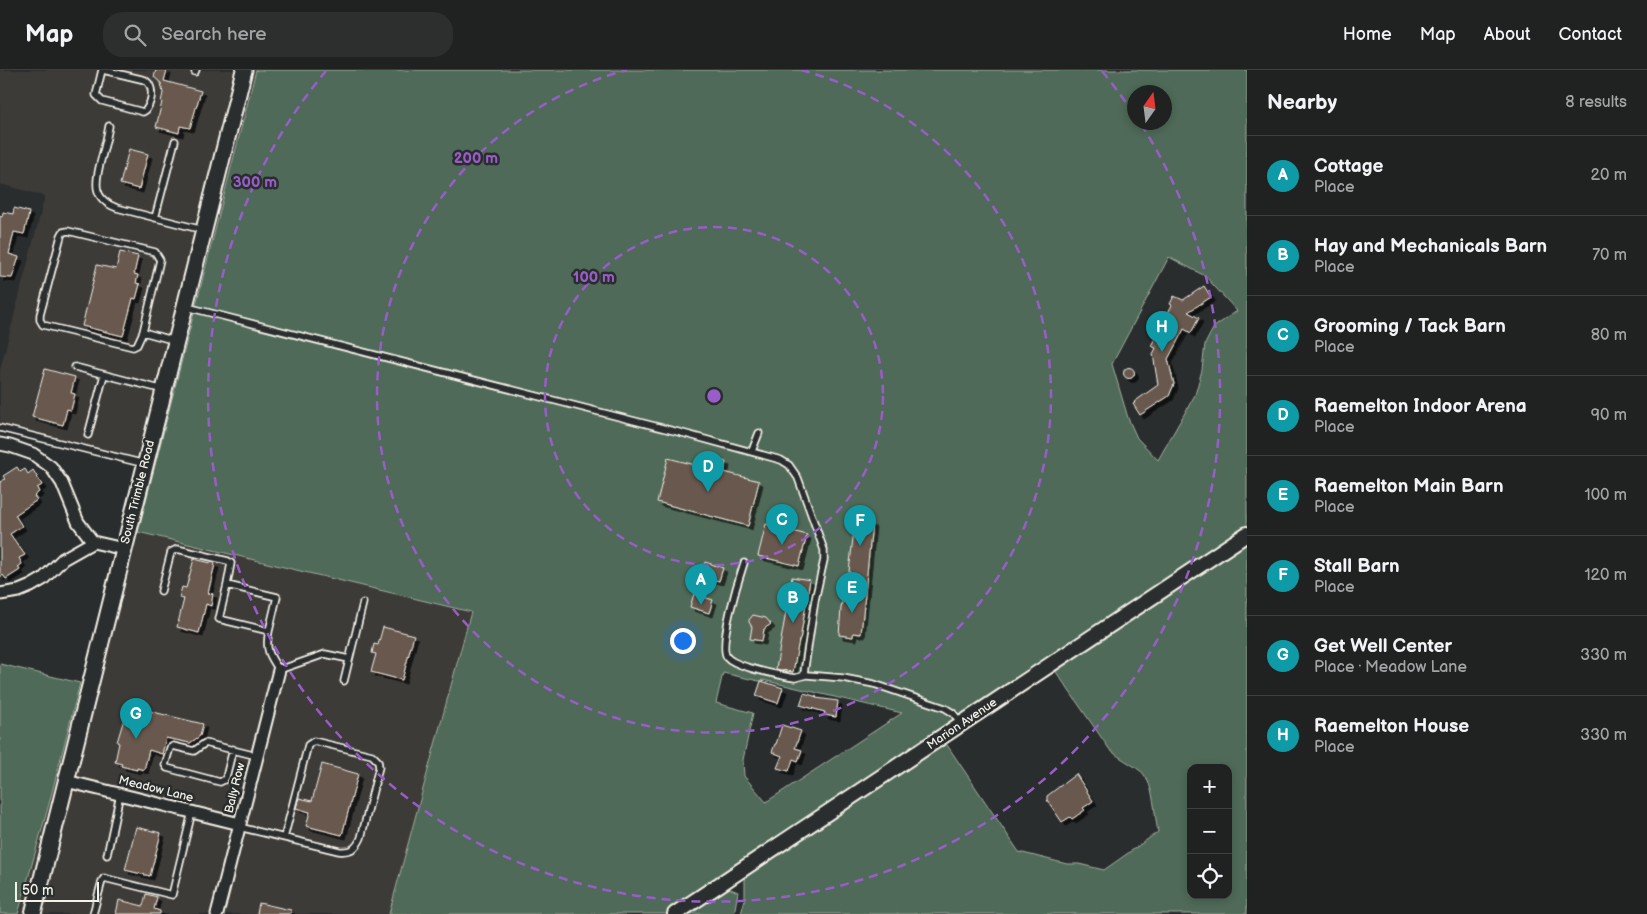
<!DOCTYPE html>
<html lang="en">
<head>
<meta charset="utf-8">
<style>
	body { margin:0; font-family:"Balsamiq Sans",sans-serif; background:#2d2f2f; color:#f1f3f6 }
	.controls { position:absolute; right:15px; bottom:15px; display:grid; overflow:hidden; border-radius:10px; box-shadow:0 2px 8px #0003 }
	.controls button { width:45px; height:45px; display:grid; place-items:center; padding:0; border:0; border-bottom:1px solid #3d3f40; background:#202222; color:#f1f3f6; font:25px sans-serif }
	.compass { position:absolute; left:1127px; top:15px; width:45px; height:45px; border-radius:50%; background:#202222; box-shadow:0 2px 8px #0003; rotate:14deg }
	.scale { position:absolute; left:15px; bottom:12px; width:84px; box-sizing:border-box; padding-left:5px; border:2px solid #f4f1e8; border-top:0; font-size:14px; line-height:18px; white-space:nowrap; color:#f4f1e8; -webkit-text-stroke:4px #2a2d2e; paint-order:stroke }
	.you { position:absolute; left:682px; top:570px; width:18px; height:18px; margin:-12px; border:4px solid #fff; border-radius:50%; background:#1a73e8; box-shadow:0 0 0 8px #1a73e833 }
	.badge { display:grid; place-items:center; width:32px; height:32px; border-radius:50%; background:#bca0f2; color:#fff; font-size:16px; font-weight:700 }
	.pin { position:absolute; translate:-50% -41px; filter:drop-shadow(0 1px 2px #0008) }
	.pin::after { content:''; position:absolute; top:26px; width:18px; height:15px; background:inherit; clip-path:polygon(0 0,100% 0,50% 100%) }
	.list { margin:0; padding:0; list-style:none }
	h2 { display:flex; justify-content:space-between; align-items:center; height:65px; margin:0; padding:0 20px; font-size:21px }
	h2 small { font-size:16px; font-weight:400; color:#a2a4a5 }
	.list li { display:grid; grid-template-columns:32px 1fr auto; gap:15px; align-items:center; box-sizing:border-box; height:80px; padding:0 20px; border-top:1px solid #3d3f40 }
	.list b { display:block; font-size:19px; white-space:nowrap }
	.list p { margin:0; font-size:16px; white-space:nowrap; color:#a2a4a5 }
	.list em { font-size:16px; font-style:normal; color:#a2a4a5 }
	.icon { flex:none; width:28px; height:28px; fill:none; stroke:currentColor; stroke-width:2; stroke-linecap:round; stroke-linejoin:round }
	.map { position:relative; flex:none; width:1247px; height:844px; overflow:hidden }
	header { display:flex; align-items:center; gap:30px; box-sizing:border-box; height:70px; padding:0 25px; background:#202222; border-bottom:1px solid #3d3f40 }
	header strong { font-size:24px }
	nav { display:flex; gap:28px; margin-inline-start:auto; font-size:18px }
	.search { width:350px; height:45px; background:#2d2f2f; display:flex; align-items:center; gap:12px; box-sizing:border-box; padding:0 18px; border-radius:20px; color:#a2a4a5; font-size:19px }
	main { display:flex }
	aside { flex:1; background:#202222 }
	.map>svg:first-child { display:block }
	.built { fill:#3c3a38 }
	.green { fill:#506a59; stroke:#a2aea0; fill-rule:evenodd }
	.building { fill:#67594e; stroke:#f4f1e8; filter:url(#shadow) }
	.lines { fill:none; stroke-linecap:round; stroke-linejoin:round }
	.service-casing { stroke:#f4f1e8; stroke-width:9 }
	.minor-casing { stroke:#f4f1e8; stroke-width:15 }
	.tertiary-casing { stroke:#f4f1e8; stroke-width:18 }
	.secondary-casing { stroke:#f4f1e8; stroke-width:19 }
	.service { stroke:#2a2d2e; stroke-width:5.5 }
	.minor { stroke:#2a2d2e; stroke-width:11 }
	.tertiary { stroke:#2a2d2e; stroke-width:14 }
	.secondary { stroke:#2a2d2e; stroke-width:15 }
	.ring { fill:none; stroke:#995dc9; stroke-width:2.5; stroke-dasharray:9 6 }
	.labels { text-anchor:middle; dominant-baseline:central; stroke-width:5; stroke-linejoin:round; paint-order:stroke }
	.street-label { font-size:12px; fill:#f4f1e8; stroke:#2a2d2e }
	.centre { fill:#995dc9; stroke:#2a2d2e; stroke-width:2.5 }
	.ring-label { font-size:15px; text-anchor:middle; font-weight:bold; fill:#995dc9; stroke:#2a2d2e; stroke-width:5; stroke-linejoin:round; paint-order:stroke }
</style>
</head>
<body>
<header>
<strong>Map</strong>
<div class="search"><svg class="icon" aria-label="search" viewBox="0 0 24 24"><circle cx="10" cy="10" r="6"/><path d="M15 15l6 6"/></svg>Search here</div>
<nav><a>Home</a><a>Map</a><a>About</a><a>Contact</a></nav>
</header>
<main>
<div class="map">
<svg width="1247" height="844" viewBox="0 0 1247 844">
	<defs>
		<filter id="shadow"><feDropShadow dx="4" dy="4" stdDeviation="0" flood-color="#0009"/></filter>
	</defs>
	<rect width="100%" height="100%" fill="#2a2d2e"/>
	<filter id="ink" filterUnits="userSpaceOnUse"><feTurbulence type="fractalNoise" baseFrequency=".02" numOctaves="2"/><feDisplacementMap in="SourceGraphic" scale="10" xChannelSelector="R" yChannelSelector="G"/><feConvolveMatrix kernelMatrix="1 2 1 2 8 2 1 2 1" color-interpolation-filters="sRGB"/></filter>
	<g filter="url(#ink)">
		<path class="built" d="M0 0H256L155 394 0 354V300L45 126 0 114Z
			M138 462 471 542 389 844H18L49 734 80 613 99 617Z"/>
		<path class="green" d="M256 0H1247V457L666 844H389L471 542 138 462ZM1134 22H1164V52H1134ZM1169 187 1205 206 1237 241 1214 257 1205 274 1202 300 1195 325 1158 390 1137 368 1128 348 1112 294ZM723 603 759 611 763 610 902 643 766 732 744 706 743 690 753 643 716 633Z
			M1247 470V844H741L745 829V805L945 672 1019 782 1067 794H1079L1104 800 1158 762C1154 744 1155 716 1142 702 1132 694 1119 688 1110 680L1054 599ZM1191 698H1228V825H1191Z
			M0 594 80 613 49 734 18 844H0Z
			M726 817 738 822 734 844H685Z"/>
		<path class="building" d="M156 0H167L164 11 201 21 190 58 180 56 179 63 156 57 162 32H161L163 23 161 13 154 7Z
			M129 79 148 84 139 119 120 114Z
			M14 138 29 142 28 148 24 164 14 162 9 184 19 187 12 208 0 207V146L2 147 3 142 13 144Z
			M120 182 138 186 134 204 138 205 136 213 140 214 136 229 133 228 123 266 82 256 97 195 116 199Z
			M1204 216 1211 227 1188 242 1199 248 1191 263 1184 259 1168 289 1174 314 1169 326 1140 345 1133 334 1135 333 1134 332 1158 315 1153 284 1156 278 1151 276 1172 235 1170 234 1174 226 1183 230Z
			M1123.5 303a5.5 5.5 0 1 1 11 0a5.5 5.5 0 1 1-11 0Z
			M45 299 75 307 71 323 75 324 71 340 67 339 63 355 32 347Z
			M706 387 726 392 724 402 759 411 748 456 657 432 668 388 703 397Z
			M17 397 20 402 25 399 28 404 33 400 42 415 37 418 39 422 34 426 37 430 15 445 22 456 10 464 25 485 19 488 22 494 18 497 20 500 6 509 3 505 0 507V412L5 409 3 406Z
			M855 451 872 453 861 564 853 563V567L839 565 841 538 846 510H848Z
			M766 454 807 465 799 496 758 486Z
			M194 489 215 494 208 523 213 524 211 536 206 534 199 563 177 557 184 529 179 528 182 517 186 518Z
			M705 492 723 498 719 511 700 505Z
			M792 507 810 510 800 570H799L793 602 776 599Z
			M694 524 713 530 709 543 690 537Z
			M753 545 766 548 771 554 764 559 762 571 750 569 752 557 749 552V550Z
			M383 557 414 565 402 610 371 602 376 584 372 583 374 574 378 575Z
			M761 611 783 618 778 633 756 626Z
			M804 623 817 627 816 628 838 631 836 647 824 645 825 642 800 635Z
			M128 636 203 654 200 666 190 673 166 668 162 684 149 680 144 700 137 698V700L121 696 122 694 115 692 119 673 117 672Z
			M782 655 801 661 795 678 802 680 798 691 793 689 789 701 777 698 782 686 772 682 775 674H776Z
			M322 694 358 704 342 765 306 756 310 742 296 738 299 728 312 731Z
			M1076 704 1093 731 1083 738 1085 740 1072 749 1070 747 1062 752 1047 730V726Z
			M136 757 161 763 150 806 125 800Z
			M146 824 157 827 154 839 160 841V844H116L119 830 143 836Z
			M259 833 291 840 290 844H257Z"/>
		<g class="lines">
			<defs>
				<path id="service" d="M102 0 96 25 102 31 143 42 146 40C152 31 155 17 145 10L103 0
					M195 2 196 0
					M109 56C107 68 104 79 101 90 95 112 92 129 117 138L203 160
					M155 148 175 71
					M68 161 155 182 160 190 143 262 137 275 133 277 43 255 40 250V245L61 166 63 162Z
					M187 237 686 364 781 390 789 395 798 408 824 480V490L815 530 804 603 807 605 843 608 874 614 945 638 953 643 962 654
					M143 262 176 271
					M75 297 164 320
					M0 358 145 394
					M88 365 104 305
					M752 381 759 363
					M744 493C739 508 718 575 727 587 735 597 775 604 789 607L795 608 806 605
					M161 521 171 482 177 479 228 491 231 493 227 515
					M269 561 277 527 227 515 219 549 269 561C265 579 269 585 279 600L325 584 349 589
					M344 611 363 533
					M233 679 226 707 224 710 220 712 167 698 165 695 170 678 173 676 194 681 205 673 257 686
					M239 757 339 781C351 782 356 779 361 768L379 697 378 691 372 685 314 671 308 675 284 768
					M107 785 120 724
					M93 844 102 811 104 808 172 825 192 742"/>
				<path id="minor" d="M0 374 10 376 33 384 51 397 62 413 78 452 93 472 124 479
					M0 524 19 521 31 516 43 509 63 489 93 472
					M66 711 240 754
					M217 844 279 600"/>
				<path id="tertiary" d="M675 844 1247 464"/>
				<path id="secondary" d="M33 844 244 0"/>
			</defs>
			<use href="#service" class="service-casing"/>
			<use href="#minor" class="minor-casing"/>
			<use href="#tertiary" class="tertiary-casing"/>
			<use href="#secondary" class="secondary-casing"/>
			<use href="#service" class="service"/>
			<use href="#minor" class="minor"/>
			<use href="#tertiary" class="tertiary"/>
			<use href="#secondary" class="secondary"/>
		</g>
	</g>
	<g class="ring">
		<circle cx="714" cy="326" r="169"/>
		<path d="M801 0A337 337 0 1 1 627 0"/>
		<path d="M1102 1A506 506 0 0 1 1133 43M1141 54A506 506 0 1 1 326 1"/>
	</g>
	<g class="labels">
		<g class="street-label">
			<text transform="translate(138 422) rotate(-76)">South Trimble Road</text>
			<text transform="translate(962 654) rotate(-34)">Marion Avenue</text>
			<text transform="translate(235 718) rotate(-76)">Bally Row</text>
			<text transform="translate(156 719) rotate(14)">Meadow Lane</text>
		</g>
	</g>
	<circle cx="714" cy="326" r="8" class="centre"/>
	<g class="ring-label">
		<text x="476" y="93">200 m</text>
		<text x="255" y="117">300 m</text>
		<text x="594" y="212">100 m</text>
	</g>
</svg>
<div class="controls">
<button>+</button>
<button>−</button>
<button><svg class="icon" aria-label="locate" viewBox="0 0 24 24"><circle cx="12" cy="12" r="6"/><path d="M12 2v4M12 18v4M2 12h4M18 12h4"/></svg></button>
</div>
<svg class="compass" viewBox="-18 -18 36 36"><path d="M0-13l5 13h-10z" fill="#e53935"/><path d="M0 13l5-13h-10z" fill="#a2a4a5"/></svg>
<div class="scale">50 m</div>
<div class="you"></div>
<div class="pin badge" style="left:701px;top:535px;background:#0f9aa8">A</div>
<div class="pin badge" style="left:793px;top:553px;background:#0f9aa8">B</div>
<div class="pin badge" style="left:782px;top:475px;background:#0f9aa8">C</div>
<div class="pin badge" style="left:708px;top:422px;background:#0f9aa8">D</div>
<div class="pin badge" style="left:852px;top:543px;background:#0f9aa8">E</div>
<div class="pin badge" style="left:860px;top:476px;background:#0f9aa8">F</div>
<div class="pin badge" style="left:136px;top:669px;background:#0f9aa8">G</div>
<div class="pin badge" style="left:1162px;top:282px;background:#0f9aa8">H</div>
</div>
<aside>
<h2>Nearby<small>8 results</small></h2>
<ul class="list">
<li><span class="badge" style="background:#0f9aa8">A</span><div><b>Cottage</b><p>Place</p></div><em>20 m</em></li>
<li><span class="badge" style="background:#0f9aa8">B</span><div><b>Hay and Mechanicals Barn</b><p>Place</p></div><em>70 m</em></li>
<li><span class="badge" style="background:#0f9aa8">C</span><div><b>Grooming / Tack Barn</b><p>Place</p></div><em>80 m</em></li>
<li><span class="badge" style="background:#0f9aa8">D</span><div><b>Raemelton Indoor Arena</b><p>Place</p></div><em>90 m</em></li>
<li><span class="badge" style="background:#0f9aa8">E</span><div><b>Raemelton Main Barn</b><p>Place</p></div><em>100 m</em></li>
<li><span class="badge" style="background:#0f9aa8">F</span><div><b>Stall Barn</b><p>Place</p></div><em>120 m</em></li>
<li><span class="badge" style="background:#0f9aa8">G</span><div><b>Get Well Center</b><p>Place · Meadow Lane</p></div><em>330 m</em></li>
<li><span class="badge" style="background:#0f9aa8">H</span><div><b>Raemelton House</b><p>Place</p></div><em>330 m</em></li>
</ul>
</aside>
</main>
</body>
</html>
